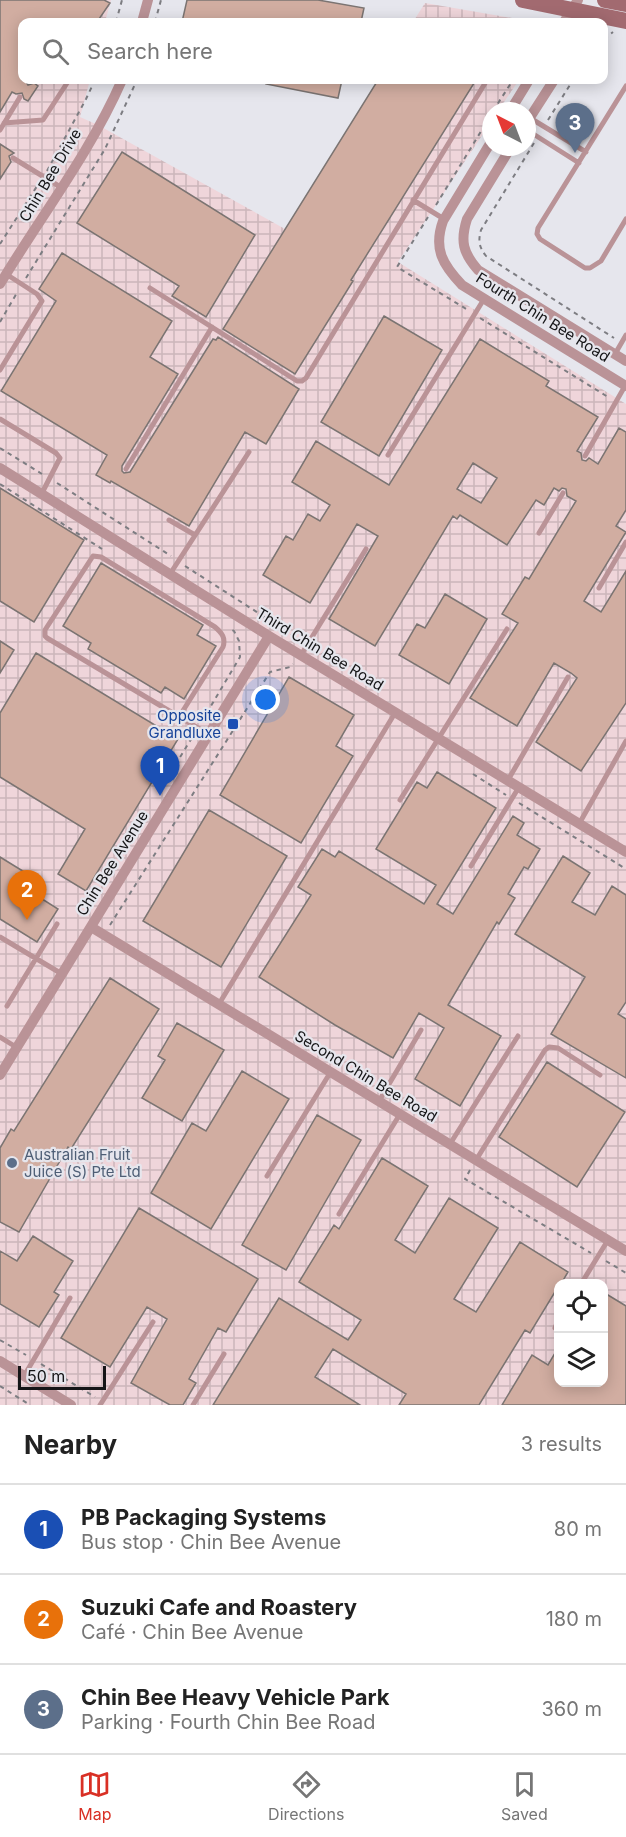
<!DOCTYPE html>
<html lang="en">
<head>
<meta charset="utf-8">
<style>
	body { margin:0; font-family:Inter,sans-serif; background:#f2f2f2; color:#222 }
	.controls { position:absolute; right:18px; bottom:18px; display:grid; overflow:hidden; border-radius:12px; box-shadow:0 3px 15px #0003 }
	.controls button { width:54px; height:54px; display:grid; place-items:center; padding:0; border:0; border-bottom:2px solid #e0e0e0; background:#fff; color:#222; font:30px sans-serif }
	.compass { position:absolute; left:482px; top:102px; width:54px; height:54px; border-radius:50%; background:#fff; box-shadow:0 3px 15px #0003; rotate:318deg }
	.scale { position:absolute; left:18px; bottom:15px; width:88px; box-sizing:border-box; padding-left:6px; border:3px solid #151517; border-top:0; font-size:16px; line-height:21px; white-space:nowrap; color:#151517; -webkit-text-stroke:4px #e6e6ed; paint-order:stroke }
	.you { position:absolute; left:266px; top:700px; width:21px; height:21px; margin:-15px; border:4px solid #fff; border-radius:50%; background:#1a73e8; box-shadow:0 0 0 9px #1a73e833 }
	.badge { display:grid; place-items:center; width:39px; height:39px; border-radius:50%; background:#d93025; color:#fff; font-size:20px; font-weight:700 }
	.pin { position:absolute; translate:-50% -50px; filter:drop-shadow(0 2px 3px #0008) }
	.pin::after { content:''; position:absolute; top:32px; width:21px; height:18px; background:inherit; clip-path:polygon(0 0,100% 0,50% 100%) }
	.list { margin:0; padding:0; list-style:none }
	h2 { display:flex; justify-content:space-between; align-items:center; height:78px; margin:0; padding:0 24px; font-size:26px }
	h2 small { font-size:20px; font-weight:400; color:#767676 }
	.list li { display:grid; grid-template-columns:39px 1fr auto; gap:18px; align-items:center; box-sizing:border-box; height:90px; padding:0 24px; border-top:2px solid #e0e0e0 }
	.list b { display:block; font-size:22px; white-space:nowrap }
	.list p { margin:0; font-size:20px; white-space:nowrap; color:#767676 }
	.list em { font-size:20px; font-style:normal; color:#767676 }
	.icon { flex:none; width:33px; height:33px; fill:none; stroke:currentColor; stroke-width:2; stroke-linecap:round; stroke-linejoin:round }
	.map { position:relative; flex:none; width:626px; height:1405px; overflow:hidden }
	.search { position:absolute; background:#fff; box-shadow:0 3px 15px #0003; left:18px; right:18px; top:18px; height:66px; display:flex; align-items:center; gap:15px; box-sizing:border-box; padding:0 21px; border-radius:12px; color:#767676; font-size:22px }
	.sheet { height:348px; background:#fff }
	nav { display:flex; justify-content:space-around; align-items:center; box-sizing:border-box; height:84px; border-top:2px solid #e0e0e0; background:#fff; font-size:16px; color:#767676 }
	nav a { display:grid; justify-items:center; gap:3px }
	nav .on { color:#d93025 }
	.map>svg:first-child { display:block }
	.industrial { fill:url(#industrial-grid); fill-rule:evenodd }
	.building { fill:#d1ada1; stroke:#7b7472; stroke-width:1.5; fill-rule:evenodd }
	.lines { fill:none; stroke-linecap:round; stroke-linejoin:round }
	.path { stroke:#7d7d82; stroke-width:2; stroke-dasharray:4.5 4.5; stroke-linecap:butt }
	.service { stroke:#ba9397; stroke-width:5 }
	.minor { stroke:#ba9397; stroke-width:10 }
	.secondary { stroke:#a26a70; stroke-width:16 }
	.transit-dot { fill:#1a4fb4; stroke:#e6e6ed; stroke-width:2 }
	.service-dot { fill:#5c6f8a; stroke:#e6e6ed; stroke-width:2 }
	.labels { text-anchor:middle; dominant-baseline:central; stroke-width:4.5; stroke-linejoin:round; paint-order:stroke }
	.street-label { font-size:15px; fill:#151517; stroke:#e6e6ed }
	.transit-label { font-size:15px; fill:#164399; stroke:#e6e6ed; text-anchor:end }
	.service-label { font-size:15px; fill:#4e5e75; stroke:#e6e6ed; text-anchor:start }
</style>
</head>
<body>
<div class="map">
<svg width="626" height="1405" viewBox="0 0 626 1405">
	<defs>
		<pattern id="industrial-grid" width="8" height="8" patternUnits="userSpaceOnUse" patternTransform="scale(1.5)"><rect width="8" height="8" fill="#efd5da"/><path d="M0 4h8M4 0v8" fill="none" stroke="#ccb6ba"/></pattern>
	</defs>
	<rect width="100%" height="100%" fill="#e6e6ed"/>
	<path class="industrial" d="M0 0H111L105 22H22V80H90L80 117 98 125 285 229 378 80H519L498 111H491V122L398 262 626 404V1405H0ZM558 1284H604V1382H558Z
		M425 3 535 22H413Z"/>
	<path class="building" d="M0 0H104L110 3 97 22H22V80H25L28 85 34 83 38 86 28 101 24 99 22 93 16 94 12 92 0 112Z
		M187 0H318L364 8 361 22H182Z
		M267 80H342L338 98 266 84Z
		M378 80H476L351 280 353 281 295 374 223 329Z
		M0 144 14 153 9 156 11 162 0 179Z
		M122 152 255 235 206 317 172 296 179 286 77 223Z
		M62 253 172 321 150 357 178 374 122 466V471L124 473 130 472 213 339 216 340 218 337 299 389 266 444 245 432 189 526 111 481 110 483 96 475 107 455 1 391 56 301 39 289Z
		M384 316 442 350 379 456 321 422Z
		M480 339 549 381 546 386 598 417 577 451 581 453 582 460 586 461 589 458 598 464 619 428 626 432V510L616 526 626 532 584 601 601 612 626 571V703L581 771 536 742 577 678 571 673 554 663 517 726 470 698 518 623 502 614 525 577 529 579 576 501 567 496 566 489 562 488 559 491 554 488 544 505 536 500 507 545 460 515 457 519 453 516 375 646 329 619 378 536 357 524 310 603 263 575 286 536 293 540 308 514 320 521 330 505 292 482 316 441 389 485ZM473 463 497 478 481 503 457 489Z
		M0 488 84 540 34 622 0 601Z
		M101 563 203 625 197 635 216 646 184 699 165 687 161 693 88 649 91 643 63 626Z
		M445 594 487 619 449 684 399 655 417 624 425 628Z
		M0 641 14 650 0 673Z
		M36 653 178 739 86 891 58 874 85 829 0 777V713Z
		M289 677 354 715 336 746 353 756 301 843 220 795Z
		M437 772 496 808 437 904 453 914 513 816 524 823 517 835 540 849 528 869 524 867 508 894 515 898 499 924 497 922 448 1005 501 1036 460 1106 415 1079 444 1028 419 1013 393 1058 335 1025 259 977 311 895 298 887 322 849 335 857 339 851 424 904 436 885 376 849 417 782 427 788Z
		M209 810 287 856 221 967 143 921Z
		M563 856 590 873 572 902 595 915 612 886 626 895V1002L618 1014 626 1019V1078L551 1034 585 977 515 934Z
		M0 857 39 881 31 892 58 909 37 942 0 919Z
		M110 978 159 1009 71 1149 68 1147 19 1232 0 1222V1148L11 1129 14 1131Z
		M177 1023 224 1050 182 1121 142 1098 165 1060 158 1056Z
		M547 1062 625 1112 577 1187 499 1137Z
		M242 1071 289 1099 211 1229 151 1193 192 1123 206 1131Z
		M317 1115 361 1140 286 1270 242 1245Z
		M382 1158 428 1186 395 1240 415 1253 449 1198 498 1228 454 1299 476 1312 520 1242 568 1272 561 1284H558V1287L530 1333 525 1330 479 1405H399L406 1394 333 1349 315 1377 360 1405H213L279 1298 348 1340 361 1320 299 1282 334 1225 339 1229Z
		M139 1208 258 1279 226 1332 218 1328 189 1379 196 1383 183 1405H170L131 1383 167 1319 147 1307 110 1367 61 1338Z
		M33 1236 73 1261 54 1292 59 1295 39 1327 0 1304V1251L17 1261Z
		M603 1292 626 1306V1405H502L532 1355 548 1365 558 1348V1383H603Z"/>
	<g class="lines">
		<path class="path" d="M116 22 122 0
			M155 22 161 0
			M604 39 613 32
			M493 111 513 80
			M548 120 573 80
			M534 143 481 230C478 241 479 247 486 256L614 338
			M47 171 86 99 95 80
			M436 205 491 115
			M428 217 397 267 468 310
			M0 244 39 183
			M26 278 105 149 137 80
			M480 318 608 397
			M0 322 18 291
			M0 448 42 474
			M57 483 171 556
			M0 484 102 549
			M185 566 302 641
			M314 649 330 658
			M202 721 240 657 239 641 234 631 229 628
			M473 774 506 795
			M166 780 193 736
			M519 803 626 869
			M110 925 270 672 290 667 293 664
			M470 1170 465 1179 591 1253
			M606 1261 626 1273
			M0 1340 26 1355
			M41 1364 95 1397
			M0 1386 30 1405"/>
		<path class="service" d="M441 21 443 22
			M30 81V80
			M626 86 538 228 537 234 540 239 585 268H590L601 261 626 219
			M530 118 586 152
			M4 123 43 120 69 80
			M0 130 20 97
			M527 130 579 163
			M13 158 62 188
			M413 200 444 219
			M150 288 297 381H302L306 378 487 80
			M615 354 626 335
			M0 370 42 301 37 294 6 274
			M0 419 56 453 60 458 42 493
			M388 455 484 299
			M585 456 625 386
			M126 469 212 327
			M169 520 195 535
			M539 533 563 493
			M170 574 249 452
			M599 588 626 542
			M301 655 366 549
			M179 717 223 647C226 638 222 633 215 627L101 557 93 556 45 630V636L47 638 208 734
			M508 780 568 677
			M400 800 507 629
			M579 824 626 741
			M471 866 519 787
			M0 937 62 974
			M219 1004 395 713
			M7 1006 57 924
			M0 1037 16 1047
			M379 1101 421 1030
			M450 1144 518 1036
			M476 1160 545 1050 549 1047 558 1048 600 1075
			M267 1176 330 1073
			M339 1214 400 1114
			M581 1284 608 1240
			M555 1328 558 1321
			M24 1376 70 1298
			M100 1405 153 1322
			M193 1405 224 1354"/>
		<path class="minor" d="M142 22 148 0
			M564 22 578 0
			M510 111 529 80
			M527 122 554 80
			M491 142 443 221C433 249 443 265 462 285L626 386
			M511 147 467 219C460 241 463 253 478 270L626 361
			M0 284C41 216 90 153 122 80
			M0 468 269 636 626 852
			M91 927 626 1251
			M0 1075 269 636
			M0 1361 71 1405"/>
		<path class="secondary" d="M523 0 626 21
			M605 0 626 4"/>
	</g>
	<rect class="transit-dot" x="227" y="718" width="12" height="12" rx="3"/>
	<circle class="service-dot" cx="12" cy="1163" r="6"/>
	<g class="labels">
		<g class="street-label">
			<text transform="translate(50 175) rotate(-59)">Chin Bee Drive</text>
			<text transform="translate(543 317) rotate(32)">Fourth Chin Bee Road</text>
			<text transform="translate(320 649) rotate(31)">Third Chin Bee Road</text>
			<text transform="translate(112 863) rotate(-58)">Chin Bee Avenue</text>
			<text transform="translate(366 1076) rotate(31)">Second Chin Bee Road</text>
		</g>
		<g class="transit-label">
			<text x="221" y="715">Opposite<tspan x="221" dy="17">Grandluxe</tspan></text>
		</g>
		<g class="service-label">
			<text x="24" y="1154">Australian Fruit<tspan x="24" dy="17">Juice (S) Pte Ltd</tspan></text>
		</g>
	</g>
</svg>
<div class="controls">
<button><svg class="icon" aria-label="locate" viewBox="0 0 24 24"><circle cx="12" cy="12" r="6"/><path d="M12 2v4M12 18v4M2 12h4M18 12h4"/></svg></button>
<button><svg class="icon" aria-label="layers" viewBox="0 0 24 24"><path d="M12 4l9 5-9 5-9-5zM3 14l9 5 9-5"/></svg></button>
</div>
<svg class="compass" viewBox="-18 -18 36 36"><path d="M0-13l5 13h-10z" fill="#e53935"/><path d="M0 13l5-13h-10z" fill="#767676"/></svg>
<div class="scale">50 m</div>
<div class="you"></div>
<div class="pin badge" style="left:160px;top:796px;background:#1a4fb4">1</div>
<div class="pin badge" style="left:27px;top:920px;background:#e8710a">2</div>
<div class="pin badge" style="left:575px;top:153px;background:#5c6f8a">3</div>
<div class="search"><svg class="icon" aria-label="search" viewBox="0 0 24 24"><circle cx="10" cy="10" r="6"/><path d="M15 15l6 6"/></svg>Search here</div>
</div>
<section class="sheet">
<h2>Nearby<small>3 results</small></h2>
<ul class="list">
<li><span class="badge" style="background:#1a4fb4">1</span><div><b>PB Packaging Systems</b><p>Bus stop · Chin Bee Avenue</p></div><em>80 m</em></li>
<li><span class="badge" style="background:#e8710a">2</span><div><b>Suzuki Cafe and Roastery</b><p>Café · Chin Bee Avenue</p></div><em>180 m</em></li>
<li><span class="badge" style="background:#5c6f8a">3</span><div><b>Chin Bee Heavy Vehicle Park</b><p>Parking · Fourth Chin Bee Road</p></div><em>360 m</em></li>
</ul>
</section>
<nav>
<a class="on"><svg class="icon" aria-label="map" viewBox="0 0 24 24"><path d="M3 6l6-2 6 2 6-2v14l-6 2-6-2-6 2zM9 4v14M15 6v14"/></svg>Map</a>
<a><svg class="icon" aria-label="directions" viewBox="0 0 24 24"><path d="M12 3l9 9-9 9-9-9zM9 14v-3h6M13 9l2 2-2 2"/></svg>Directions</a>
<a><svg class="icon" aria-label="saved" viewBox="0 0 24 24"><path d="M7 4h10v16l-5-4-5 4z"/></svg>Saved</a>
</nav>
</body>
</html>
